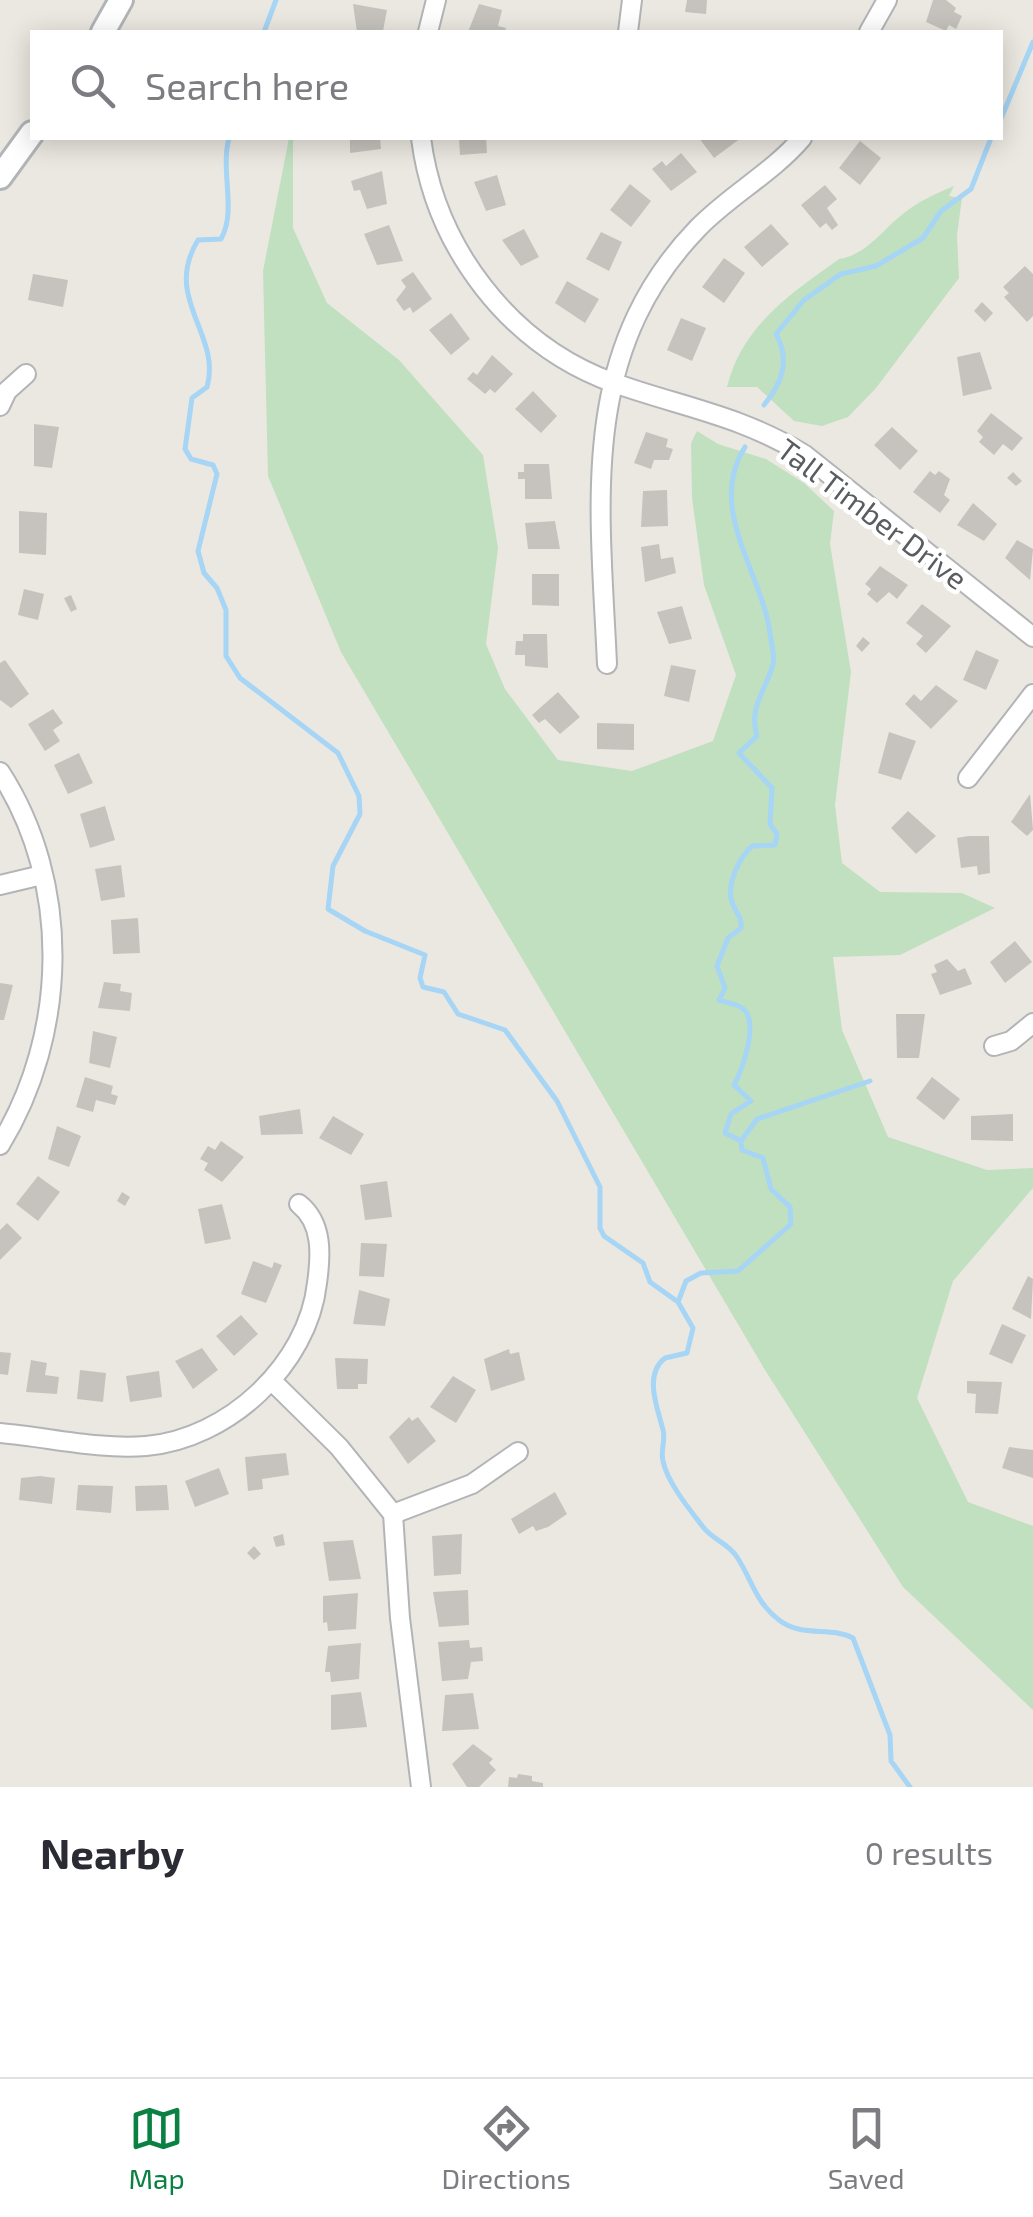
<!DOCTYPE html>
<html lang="en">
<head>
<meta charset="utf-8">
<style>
	body { margin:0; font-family:"Exo 2",sans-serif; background:#f2f2f3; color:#2b2b33 }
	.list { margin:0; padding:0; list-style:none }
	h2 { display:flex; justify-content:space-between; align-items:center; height:130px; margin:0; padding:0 40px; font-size:42px }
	h2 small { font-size:32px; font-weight:400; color:#7c7c81 }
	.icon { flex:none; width:55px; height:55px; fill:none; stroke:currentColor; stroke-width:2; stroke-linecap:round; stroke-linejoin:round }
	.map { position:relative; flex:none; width:1033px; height:1787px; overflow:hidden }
	.search { position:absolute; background:#fff; box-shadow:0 5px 25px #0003; left:30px; right:30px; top:30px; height:110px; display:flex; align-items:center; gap:25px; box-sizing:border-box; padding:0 35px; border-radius:0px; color:#7c7c81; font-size:38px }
	.sheet { height:290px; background:#fff }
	nav { display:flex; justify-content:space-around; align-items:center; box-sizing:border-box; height:140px; border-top:2px solid #e1e1e2; background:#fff; font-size:28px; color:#7c7c81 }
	nav a { display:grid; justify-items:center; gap:5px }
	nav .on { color:#0b8043 }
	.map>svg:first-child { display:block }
	.green { fill:#c0e0bf }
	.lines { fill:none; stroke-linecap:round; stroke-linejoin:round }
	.stream { stroke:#a6d5f5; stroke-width:5 }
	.building { fill:#c6c3be }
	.minor-casing { stroke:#b2b4b7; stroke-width:22 }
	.tertiary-casing { stroke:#b2b4b7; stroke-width:28 }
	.minor { stroke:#fff; stroke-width:18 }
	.tertiary { stroke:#fff; stroke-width:22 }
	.labels { text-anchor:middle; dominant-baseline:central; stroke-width:9; stroke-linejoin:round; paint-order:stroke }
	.street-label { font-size:30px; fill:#5a5d60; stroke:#fff }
</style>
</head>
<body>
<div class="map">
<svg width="1033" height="1787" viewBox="0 0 1033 1787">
	<rect width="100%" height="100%" fill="#ebe8e1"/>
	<path class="green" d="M289 138H293V228L327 303 399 360 483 455 498 548 486 644 505 689 558 760 632 771 713 741 736 675 704 585 692 498 691 443 697 431 718 444 766 459 804 483 834 511 830 544 851 672 835 805 842 863 880 892 962 893 995 908 900 955 833 957 842 1030 888 1137 987 1170 1033 1168V1188L953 1281 917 1398 968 1502 1033 1526V1710L903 1587 765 1370 341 652 268 476 263 271Z
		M954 186 949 196 962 198 957 235 959 278 876 388 848 417 822 426 794 421 757 387H727C742 326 790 294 839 259 867 255 883 229 904 213 919 201 937 193 954 186Z"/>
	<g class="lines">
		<path class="stream" d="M264 32 276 0
			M1000 121 1033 42
			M229 138C220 171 237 211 221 239L198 240C162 299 222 334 207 387L192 398 185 449 191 459 213 465 217 474 198 551 204 573 217 588 226 610V656L240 678 338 753 359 796 360 814 333 866 328 909 365 931 425 955 420 978 423 987 444 992 458 1014 505 1030 557 1101 600 1187V1228L604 1236 643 1263 650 1282 678 1302 693 1328 687 1353 665 1358C643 1375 658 1409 663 1430 666 1440 660 1451 663 1461 667 1482 690 1510 703 1527 713 1540 728 1543 737 1557 752 1580 756 1603 779 1620 802 1638 831 1626 853 1638L890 1735 891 1761 910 1787
			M764 405C783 382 790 360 776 334L804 300 841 274 876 266 923 238 941 211 971 189 991 138
			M741 1141 757 1119 870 1081
			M678 1302 686 1281 701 1273 738 1271 791 1224 790 1207 771 1189 763 1158 742 1150 741 1141 725 1133 731 1114 751 1101 734 1085C743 1068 760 1020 742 1008 736 1003 726 1003 719 1000L725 988 717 966 728 938 741 928C742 914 733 911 731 898 728 881 740 857 752 846L775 845 777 834 770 824 772 788 739 753 757 736C748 707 766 691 773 664 775 655 771 642 770 633 762 573 706 508 745 447"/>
	</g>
	<path class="building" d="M687 0H707L706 14 685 12Z
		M933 0H946L956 8 954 12 962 16 956 29 949 25 946 31 926 22Z
		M353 4 387 10 383 31 357 32Z
		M479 4 502 10 498 26 506 28 505 32H468Z
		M350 138H380L381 149 350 153Z
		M459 138H486L487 153 460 155Z
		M699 138H741L714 158Z
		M860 141 881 158 860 185 839 168Z
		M681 153 697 172 671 191 652 169 662 161 666 166Z
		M382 171 387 204 367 209 360 190 354 191 351 181Z
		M497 175 506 205 486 211 474 182Z
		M630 184 651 201 631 227 610 210Z
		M825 185 837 199 827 208 838 225 832 230 826 223 820 228 801 205Z
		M771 224 789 244 762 267 744 247Z
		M389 225 403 261 377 265 364 234Z
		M524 229 539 257 521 266 502 240Z
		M601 232 622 242 609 271 586 259Z
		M724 258 745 273 724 303 702 287Z
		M1025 266 1033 274V316L1027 322 1004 297 1009 293 1003 287Z
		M413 272 432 299 413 313 410 307 404 311 396 300 406 287 401 280Z
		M33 274 68 280 63 307 28 300Z
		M567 281 599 299 585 323 555 303Z
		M982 302 993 313 985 322 974 311Z
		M451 313 470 339 451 355 429 330Z
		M681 318 706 328 692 361 667 350Z
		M980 352 992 389 963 396 957 357Z
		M492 355 513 374 495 393 490 389 485 394 467 379 473 372 477 375Z
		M533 391 557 416 541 433 515 409Z
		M991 413 1023 438 1012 451 1003 444 994 455 979 442 983 437 977 431Z
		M34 424 59 427 52 468 34 466Z
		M892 427 918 451 900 470 874 445Z
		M646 432 668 439 666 447 673 449 669 460H654L651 469 634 463Z
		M524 464H549L552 499H525V479H518V472H524Z
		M930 471 935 475 939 471 950 479 944 495 950 500 940 513 913 492Z
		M1013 472 1022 481 1016 486 1007 478Z
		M667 490 668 526 641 527 643 491Z
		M973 503 997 524 984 541 957 525Z
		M19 511 47 513 46 555 19 553Z
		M555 521 560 549H528L525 523Z
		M1017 540 1033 549 1030 580 1005 558Z
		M659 544 661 559 673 557 676 573 645 582 641 547Z
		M880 566 908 585 897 599 889 592 877 603 867 594 871 589 865 584Z
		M532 574H559V606L532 605Z
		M24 589 44 594 38 620 18 615Z
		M71 595 77 609 71 612 64 598Z
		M922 604 951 626 926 653 916 644 923 636 906 623Z
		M682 606 692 639 669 644 657 612Z
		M523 634H547L548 668 525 666V655H515L516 641H523Z
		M863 637 870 643 862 652 856 646Z
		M976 650 999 660 986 690 963 680Z
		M5 660 29 694 11 708 0 700V663Z
		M671 665 696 670 689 702 664 696Z
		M936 685 958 701 931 729 905 704 914 694 921 701Z
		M558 692 580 717 560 734 545 719 539 723 532 715Z
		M53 709 63 723 53 730 60 741 45 751 28 724Z
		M597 723 634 724V750L597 749Z
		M889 732 916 741 901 780 878 773Z
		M79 753 93 783 68 794 54 765Z
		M1030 794 1033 830 1027 836 1011 822Z
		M105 806 115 840 90 848 80 814Z
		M908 811 936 836 916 854 891 828Z
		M968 836H989L990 873 978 875 977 866 961 868 957 838Z
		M121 865 125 897 101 901 95 869Z
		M138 918 140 953 113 954 111 920Z
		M1015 941 1032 962 1005 983 990 962Z
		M947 959 958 971 965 968 972 984 940 995 931 974 937 972 934 965Z
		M104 982 121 984 120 991 132 993 130 1011 98 1008Z
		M0 983 13 985 4 1020H0Z
		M896 1014H925L919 1058H897Z
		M93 1031 117 1037 110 1068 89 1063Z
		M85 1077 113 1086 111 1094 118 1096 115 1105 96 1100 93 1112 76 1107Z
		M932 1077 960 1099 944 1120 916 1098Z
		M300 1109 303 1134 261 1135 259 1116Z
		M1013 1114V1141L971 1140V1116Z
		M333 1116 364 1134 351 1155 319 1138Z
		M57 1126 81 1136 69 1167 48 1159Z
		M221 1141 244 1157 222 1182 204 1170 208 1163 200 1159 208 1146 215 1150Z
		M38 1176 60 1192 38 1221 16 1204Z
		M387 1181 392 1217 365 1220 360 1185Z
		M122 1192 130 1197 125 1206 117 1201Z
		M222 1204 231 1239 205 1244 198 1209Z
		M7 1223 22 1238 0 1260V1230Z
		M361 1243 387 1244 384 1277 359 1276Z
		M253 1261 272 1268 274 1262 282 1265 266 1303 241 1294Z
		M1028 1276 1033 1279 1031 1319 1012 1309Z
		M359 1290 390 1299 385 1326 353 1324Z
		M241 1315 258 1334 234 1356 216 1336Z
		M1002 1324 1026 1335 1012 1364 989 1354Z
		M202 1348 218 1370 193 1389 175 1361Z
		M509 1349 510 1354 519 1352 525 1380 491 1391 484 1359Z
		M0 1352 11 1353 8 1375 0 1374Z
		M335 1358 368 1359 367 1384H358V1389H337Z
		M31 1360 47 1363 45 1375 59 1377 57 1394 26 1392Z
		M80 1370 106 1373 103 1402 77 1399Z
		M159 1371 162 1397 130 1402 126 1376Z
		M453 1376 476 1390 456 1423 430 1407Z
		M967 1381 1002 1382 998 1414 975 1413 976 1394 967 1393Z
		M409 1417 412 1421 418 1417 436 1441 408 1464 389 1437Z
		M1009 1447 1033 1450V1478L1002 1468Z
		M286 1453 289 1475 262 1479 263 1489 248 1491 245 1457Z
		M219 1468 229 1494 195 1507 185 1481Z
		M40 1476 55 1478 52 1504 19 1500 21 1478Z
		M78 1485 113 1486 111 1513 76 1510Z
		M167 1485 169 1510 136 1511 135 1486Z
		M555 1492 567 1514 548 1527 536 1531 533 1526 519 1534 511 1519Z
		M283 1534 285 1545 276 1547 273 1537Z
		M462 1534 461 1574 434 1576 432 1536Z
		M353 1540 361 1579 329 1581 323 1542Z
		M254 1546 261 1554 254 1560 247 1553Z
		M468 1590 469 1625 439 1627 433 1592Z
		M358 1593 356 1629 328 1631 327 1622 323 1623V1596Z
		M469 1640 470 1648 482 1647 483 1661 471 1662 468 1679 442 1681 438 1642Z
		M361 1643 359 1679 331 1682 330 1672H325L328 1646Z
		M361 1692 367 1727 331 1730V1695Z
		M473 1693 479 1729 442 1731 445 1695Z
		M473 1744 493 1759 489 1763 496 1770 479 1787H467L452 1764Z
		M518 1774 532 1776V1781L543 1783V1787H508L509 1777 517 1778Z"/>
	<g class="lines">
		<defs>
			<path id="minor" d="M428 32 436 0
				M628 32 632 0
				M869 32 887 0
				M421 138C435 247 509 345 614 383 682 407 742 416 805 455L1033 637
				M0 406 7 391 26 374
				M607 664C600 506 577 353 698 228 730 195 772 173 802 138
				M0 772C72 883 68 1034 0 1145
				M968 778 1033 694
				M0 885 42 875
				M994 1046 1011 1041 1033 1023
				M271 1380 339 1447 393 1514 400 1618 421 1787
				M0 1433C47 1437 99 1450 146 1446 228 1439 308 1365 317 1283 321 1255 323 1223 299 1204
				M393 1514 472 1484 518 1452"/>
			<path id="tertiary" d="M103 32 121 0
				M0 177 32 133"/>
		</defs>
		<use href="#minor" class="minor-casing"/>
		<use href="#tertiary" class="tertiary-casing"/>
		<use href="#minor" class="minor"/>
		<use href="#tertiary" class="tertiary"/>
	</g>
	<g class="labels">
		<g class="street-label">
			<text transform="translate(873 513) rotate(37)">Tall Timber Drive</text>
		</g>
	</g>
</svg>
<div class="search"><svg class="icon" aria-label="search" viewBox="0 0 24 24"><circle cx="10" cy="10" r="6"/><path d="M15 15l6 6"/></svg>Search here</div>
</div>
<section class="sheet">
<h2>Nearby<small>0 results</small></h2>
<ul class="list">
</ul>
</section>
<nav>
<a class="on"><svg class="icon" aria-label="map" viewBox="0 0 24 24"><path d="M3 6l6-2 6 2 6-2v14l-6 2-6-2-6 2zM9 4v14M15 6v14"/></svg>Map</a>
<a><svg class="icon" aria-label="directions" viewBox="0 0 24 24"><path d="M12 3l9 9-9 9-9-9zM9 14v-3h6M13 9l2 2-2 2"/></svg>Directions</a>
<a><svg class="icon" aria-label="saved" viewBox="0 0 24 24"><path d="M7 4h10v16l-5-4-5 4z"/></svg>Saved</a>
</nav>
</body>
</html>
